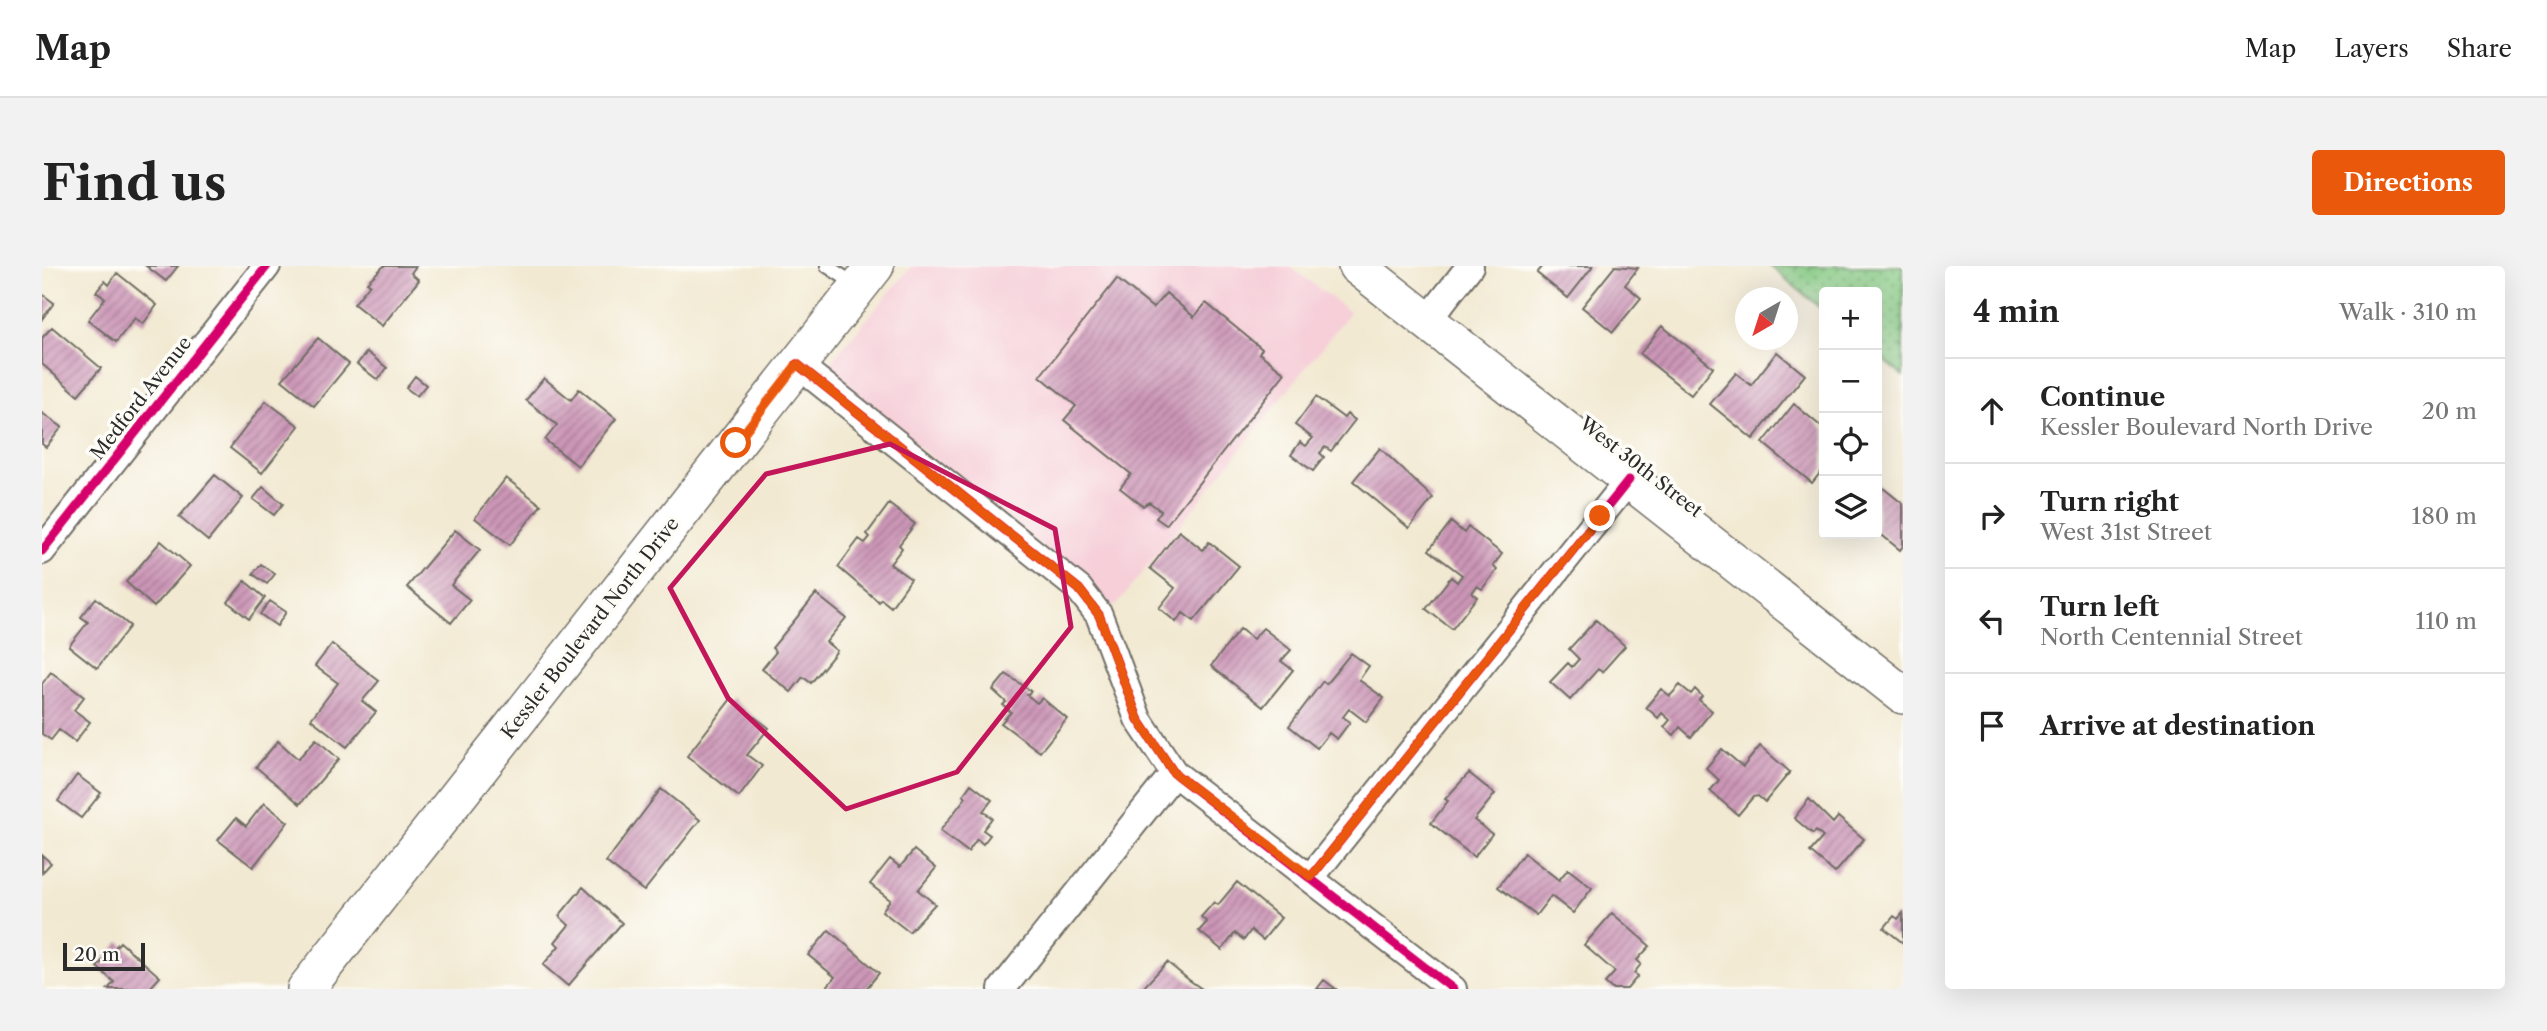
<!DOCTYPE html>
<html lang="en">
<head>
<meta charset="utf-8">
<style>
	body { margin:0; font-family:"Libre Caslon Text",serif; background:#f2f2f2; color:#222 }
	.controls { position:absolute; right:21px; top:21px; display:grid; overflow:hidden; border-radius:7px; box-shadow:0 7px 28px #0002 }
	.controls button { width:63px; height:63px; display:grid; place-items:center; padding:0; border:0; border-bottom:2px solid #e0e0e0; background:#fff; color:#222; font:35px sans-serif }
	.compass { position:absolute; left:1693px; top:21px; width:63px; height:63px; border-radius:50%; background:#fff; box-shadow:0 7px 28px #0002; rotate:219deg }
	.scale { position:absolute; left:21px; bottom:18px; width:82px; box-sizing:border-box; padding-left:7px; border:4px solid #2b2b2b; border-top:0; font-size:19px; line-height:24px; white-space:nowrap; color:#2b2b2b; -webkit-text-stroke:5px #fdfcf7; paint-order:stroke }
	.stop { position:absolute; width:21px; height:21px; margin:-16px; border:5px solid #ea580c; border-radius:50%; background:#fff }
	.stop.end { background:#ea580c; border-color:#fff; box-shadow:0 2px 7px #0008 }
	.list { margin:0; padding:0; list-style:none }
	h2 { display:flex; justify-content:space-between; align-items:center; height:91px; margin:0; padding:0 28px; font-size:30px }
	h2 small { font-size:23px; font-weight:400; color:#767676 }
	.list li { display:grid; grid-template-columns:46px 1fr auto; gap:21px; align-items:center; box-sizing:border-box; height:105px; padding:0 28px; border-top:2px solid #e0e0e0 }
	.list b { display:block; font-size:26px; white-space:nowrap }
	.list p { margin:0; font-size:23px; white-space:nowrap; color:#767676 }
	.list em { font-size:23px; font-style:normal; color:#767676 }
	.icon { flex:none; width:38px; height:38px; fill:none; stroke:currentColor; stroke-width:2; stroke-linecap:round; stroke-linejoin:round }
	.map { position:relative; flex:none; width:1861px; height:723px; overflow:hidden; border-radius:7px }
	header { display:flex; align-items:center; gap:42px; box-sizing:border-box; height:98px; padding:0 35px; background:#fff; border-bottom:2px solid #e0e0e0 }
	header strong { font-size:33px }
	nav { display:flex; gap:38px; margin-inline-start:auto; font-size:24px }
	.intro { display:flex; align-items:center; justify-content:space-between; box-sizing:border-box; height:168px; padding:0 42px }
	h1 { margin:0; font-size:49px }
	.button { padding:18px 32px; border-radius:7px; background:#ea580c; color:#fff; font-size:24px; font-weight:700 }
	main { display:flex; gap:42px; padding:0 42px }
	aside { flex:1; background:#fff; border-radius:7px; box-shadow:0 7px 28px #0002 }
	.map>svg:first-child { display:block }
	.built { fill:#f6cfd9 }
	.grass { fill:url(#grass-dots); stroke:#587a57; stroke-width:2 }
	.building { fill:url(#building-hatch) }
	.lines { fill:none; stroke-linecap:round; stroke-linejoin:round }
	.lane-casing { stroke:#716e65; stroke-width:16 }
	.street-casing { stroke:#716e65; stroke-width:30 }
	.secondary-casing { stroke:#716e65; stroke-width:40 }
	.lane { stroke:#fff; stroke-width:12 }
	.street { stroke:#fff; stroke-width:26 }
	.secondary { stroke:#fff; stroke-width:37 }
	.cycleway-casing { stroke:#fdfcf7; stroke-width:13 }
	.cycleway { stroke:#d6006c; stroke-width:9 }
	.route { stroke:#ea580c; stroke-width:9 }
	.marked { fill:none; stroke:#c2185b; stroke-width:5; stroke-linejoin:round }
	.labels { text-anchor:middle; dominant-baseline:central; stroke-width:7; stroke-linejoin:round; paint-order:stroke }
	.street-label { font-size:19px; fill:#2b2b2b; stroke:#fdfcf7 }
</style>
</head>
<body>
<header>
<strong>Map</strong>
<nav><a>Map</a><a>Layers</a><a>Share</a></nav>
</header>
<div class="intro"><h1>Find us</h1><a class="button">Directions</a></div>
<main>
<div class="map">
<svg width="1861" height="723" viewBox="0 0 1861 723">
	<defs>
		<pattern id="grass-dots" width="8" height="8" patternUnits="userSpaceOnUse" patternTransform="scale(1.75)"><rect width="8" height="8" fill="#85c983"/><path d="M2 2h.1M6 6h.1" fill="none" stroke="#6da36b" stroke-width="1.8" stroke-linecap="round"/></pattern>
		<pattern id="building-hatch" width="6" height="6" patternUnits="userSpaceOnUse" patternTransform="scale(1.75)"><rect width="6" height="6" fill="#cc96b7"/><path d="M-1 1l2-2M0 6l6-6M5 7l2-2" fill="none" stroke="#a67b95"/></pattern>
	</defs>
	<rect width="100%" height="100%" fill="#fdfcf7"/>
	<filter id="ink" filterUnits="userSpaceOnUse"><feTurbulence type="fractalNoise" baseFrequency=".0143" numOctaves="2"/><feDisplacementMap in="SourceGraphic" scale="14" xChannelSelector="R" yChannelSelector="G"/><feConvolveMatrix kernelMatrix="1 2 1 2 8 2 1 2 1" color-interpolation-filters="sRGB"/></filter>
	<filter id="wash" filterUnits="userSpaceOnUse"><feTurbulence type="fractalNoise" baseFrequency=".00686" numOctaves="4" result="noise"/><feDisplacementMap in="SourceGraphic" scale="28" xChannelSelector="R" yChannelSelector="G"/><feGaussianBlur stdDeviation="1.57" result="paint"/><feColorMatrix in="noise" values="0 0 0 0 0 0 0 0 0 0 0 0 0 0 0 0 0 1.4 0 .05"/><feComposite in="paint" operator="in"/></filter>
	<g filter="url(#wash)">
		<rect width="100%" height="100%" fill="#f2e9d2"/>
		<path class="built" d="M870 0H1247L1308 46 1073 341 782 104Z"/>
		<path class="grass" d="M1728 0H1861V110L1835 89V26H1782V45Z"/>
		<g id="blocks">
			<path class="building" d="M104 0H136L124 15Z
				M342 0H374L369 7 377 14 340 60 312 38 328 18 325 16Z
				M1501 0H1551L1526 32 1495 7Z
				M1573 0 1596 2 1583 19 1599 32 1571 66 1540 41Z
				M75 7 115 39 101 58 93 52 74 76 46 54 63 32 54 26 63 15 67 19Z
				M1075 13 1111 42 1124 27 1152 51 1164 37 1220 83 1217 87 1243 107 1124 259 1114 252 1119 245 1107 236 1101 240 1078 222 1089 208 1022 154 1034 140 998 110Z
				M0 28 12 37 0 53Z
				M1620 60 1671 101 1649 129 1598 88Z
				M10 61 59 102 36 129 0 98V72Z
				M276 72 307 98 272 140 240 114Z
				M325 86 345 102 336 114 315 98Z
				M1735 86 1763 109 1711 173 1668 138 1694 107 1709 119Z
				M373 110 384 119 375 130 364 122Z
				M502 112 529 134 537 123 574 153 536 200 503 174 515 159 484 134Z
				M1274 131 1302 152 1305 148 1313 154 1289 185 1283 181 1278 187 1282 191 1271 205 1249 189 1258 176 1264 180 1271 172 1253 159Z
				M224 135 257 160 220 207 188 182Z
				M1752 138 1782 163V202L1770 217 1721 177Z
				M0 147 20 161 4 181 0 178Z
				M1338 182 1391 232 1367 262 1311 215Z
				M173 209 201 232 166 275 137 251Z
				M464 212 499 239 468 279 433 252Z
				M1835 217 1861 238V280L1858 284 1835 265Z
				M221 221 241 238 232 249 211 233Z
				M847 238 873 258 857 279 860 282 848 298 869 313 849 341 839 333 837 336 796 301 817 273 823 277 828 271 825 268Z
				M1409 256 1422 267 1426 261 1460 288 1451 300 1455 304 1440 323 1435 320 1430 327 1435 331 1410 363 1384 343 1409 311 1415 316 1420 309 1387 284Z
				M413 264 438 284 409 319 428 334 409 357 365 321Z
				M1137 265 1161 284 1167 276 1197 300 1152 355 1141 347 1134 356 1117 342 1133 322 1108 302Z
				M119 275 148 300 112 341 84 316Z
				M219 298 233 308 225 318 211 308Z
				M203 315 223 332 207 353 186 336Z
				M774 328 804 352 784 376 795 385 769 417 761 411 749 426 720 403 734 386 730 382Z
				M54 332 88 360 55 402 27 380 46 356 39 351Z
				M228 335 244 346 235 360 218 348Z
				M1554 354 1583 380 1560 406 1556 403 1528 434 1508 416 1526 397 1530 401 1537 393 1527 383Z
				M1221 362 1249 384 1239 395 1251 404 1221 441 1169 400 1198 363 1211 373Z
				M290 378 337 415 320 435 334 446 305 481 269 453 296 417 273 400Z
				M1309 387 1327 400 1317 414 1342 432 1324 456 1307 443 1301 451 1308 456 1295 473 1287 467 1275 482 1247 460 1281 415 1284 418Z
				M9 406 42 431 32 444 48 456 33 476 17 464 9 474 0 468V418Z
				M964 408 989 425 985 429 995 437 1000 432 1025 453 998 486 959 457 969 446 961 439 964 436 951 424Z
				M1638 419 1649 428 1653 423 1660 430 1657 434 1670 445 1649 471 1638 461 1632 469 1622 461 1628 454 1620 447 1616 452 1604 441 1619 423 1628 430Z
				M689 433 727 462 705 489 720 500 697 531 645 490Z
				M274 473 297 493 258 538 214 501 236 475 256 493Z
				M1718 480 1748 506 1723 536 1716 530 1711 531 1696 549 1668 525 1677 514 1664 502 1680 483 1701 501Z
				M1427 507 1453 528 1432 554 1450 568 1432 591 1389 557 1406 535 1403 533Z
				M35 509 59 527 39 552 16 535Z
				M929 518 950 534 941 545 950 552 941 564 948 569 941 578 935 573 926 586 898 565 924 531 921 529Z
				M619 523 658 554 602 625 564 596Z
				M1767 533 1791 557 1796 551 1822 573 1793 607 1768 586 1781 571 1774 565 1771 568 1752 552Z
				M222 537 246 556 211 601 176 574 194 552 204 560Z
				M872 584 894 602 876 624 893 638 867 666 840 645 848 634 828 618 848 593 858 601Z
				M1482 587 1517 614 1526 603 1550 622 1531 647 1509 630 1494 649 1456 621Z
				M0 589 9 597 0 607Z
				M1195 616 1239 652 1221 674 1209 664 1202 674 1193 667 1180 684 1157 665 1165 656 1159 651 1172 636 1176 639Z
				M541 621 580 657 526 720 501 699 517 680 513 676 527 659 517 650Z
				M1570 647 1608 680 1595 694 1599 698 1592 707 1596 710 1585 723H1570L1563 717 1573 706 1542 679Z
				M1861 647V677L1842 662 1852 650 1856 653Z
				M787 664 837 707 824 723H783L793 711 766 689Z
				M78 676 118 711 107 723H66L72 716 55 701Z
				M1125 696 1147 714 1160 723H1100Z
				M1282 714 1294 723H1275Z"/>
		</g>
	</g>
	<g filter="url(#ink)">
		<use href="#blocks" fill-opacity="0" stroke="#716e65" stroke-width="2"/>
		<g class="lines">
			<defs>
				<path id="lane" d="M785 0 814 19"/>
				<path id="street" d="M1385 55 1428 0
					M755 98 1037 323 1057 349 1096 453 1132 507 1411 723
					M0 285 225 0
					M1269 611 1587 214
					M960 723 1132 507"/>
				<path id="secondary" d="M1315 0 1861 429
					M264 723 833 0"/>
			</defs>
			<use href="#lane" class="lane-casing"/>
			<use href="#street" class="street-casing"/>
			<use href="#secondary" class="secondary-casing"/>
			<use href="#lane" class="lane"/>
			<use href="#street" class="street"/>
			<use href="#secondary" class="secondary"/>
			<defs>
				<path id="cycleway" d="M755 98 1037 323 1057 349 1096 453 1132 507 1411 723
					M0 285 225 0
					M1269 611 1587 214"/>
			</defs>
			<use href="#cycleway" class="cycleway-casing"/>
			<use href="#cycleway" class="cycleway"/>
		</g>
	</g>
	<g class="lines" filter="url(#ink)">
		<path class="route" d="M694 177 755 98 1037 323 1057 349 1096 453 1132 507 1269 611 1558 250"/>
	</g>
	<path class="marked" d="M848 178 1013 263 1029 361 915 506 804 543 686 432 628 322 724 208Z"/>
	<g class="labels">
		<g class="street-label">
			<text transform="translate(99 132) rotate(-52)">Medford Avenue</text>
			<text transform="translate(1599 201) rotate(38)">West 30th Street</text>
			<text transform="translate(548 362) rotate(-52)">Kessler Boulevard North Drive</text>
		</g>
	</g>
</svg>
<div class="controls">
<button>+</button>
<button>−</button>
<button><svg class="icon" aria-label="locate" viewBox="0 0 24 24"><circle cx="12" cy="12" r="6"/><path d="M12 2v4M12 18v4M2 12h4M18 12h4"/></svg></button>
<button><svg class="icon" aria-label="layers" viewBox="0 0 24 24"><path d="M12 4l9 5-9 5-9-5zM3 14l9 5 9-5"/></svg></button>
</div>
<svg class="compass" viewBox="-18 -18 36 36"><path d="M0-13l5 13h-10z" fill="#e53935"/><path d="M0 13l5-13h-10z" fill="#767676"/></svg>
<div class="scale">20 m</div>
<div class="stop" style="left:694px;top:177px"></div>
<div class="stop end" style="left:1558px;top:250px"></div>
</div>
<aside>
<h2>4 min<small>Walk · 310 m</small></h2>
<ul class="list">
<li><svg class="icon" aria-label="ahead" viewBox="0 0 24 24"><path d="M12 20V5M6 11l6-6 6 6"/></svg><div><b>Continue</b><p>Kessler Boulevard North Drive</p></div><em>20 m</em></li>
<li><svg class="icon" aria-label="right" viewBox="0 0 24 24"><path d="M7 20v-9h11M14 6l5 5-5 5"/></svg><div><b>Turn right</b><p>West 31st Street</p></div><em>180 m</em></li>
<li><svg class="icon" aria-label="left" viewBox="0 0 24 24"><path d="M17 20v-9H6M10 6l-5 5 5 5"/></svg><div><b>Turn left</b><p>North Centennial Street</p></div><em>110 m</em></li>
<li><svg class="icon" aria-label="arrive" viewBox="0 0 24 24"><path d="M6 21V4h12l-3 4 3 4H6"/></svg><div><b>Arrive at destination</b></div></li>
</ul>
</aside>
</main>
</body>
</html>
